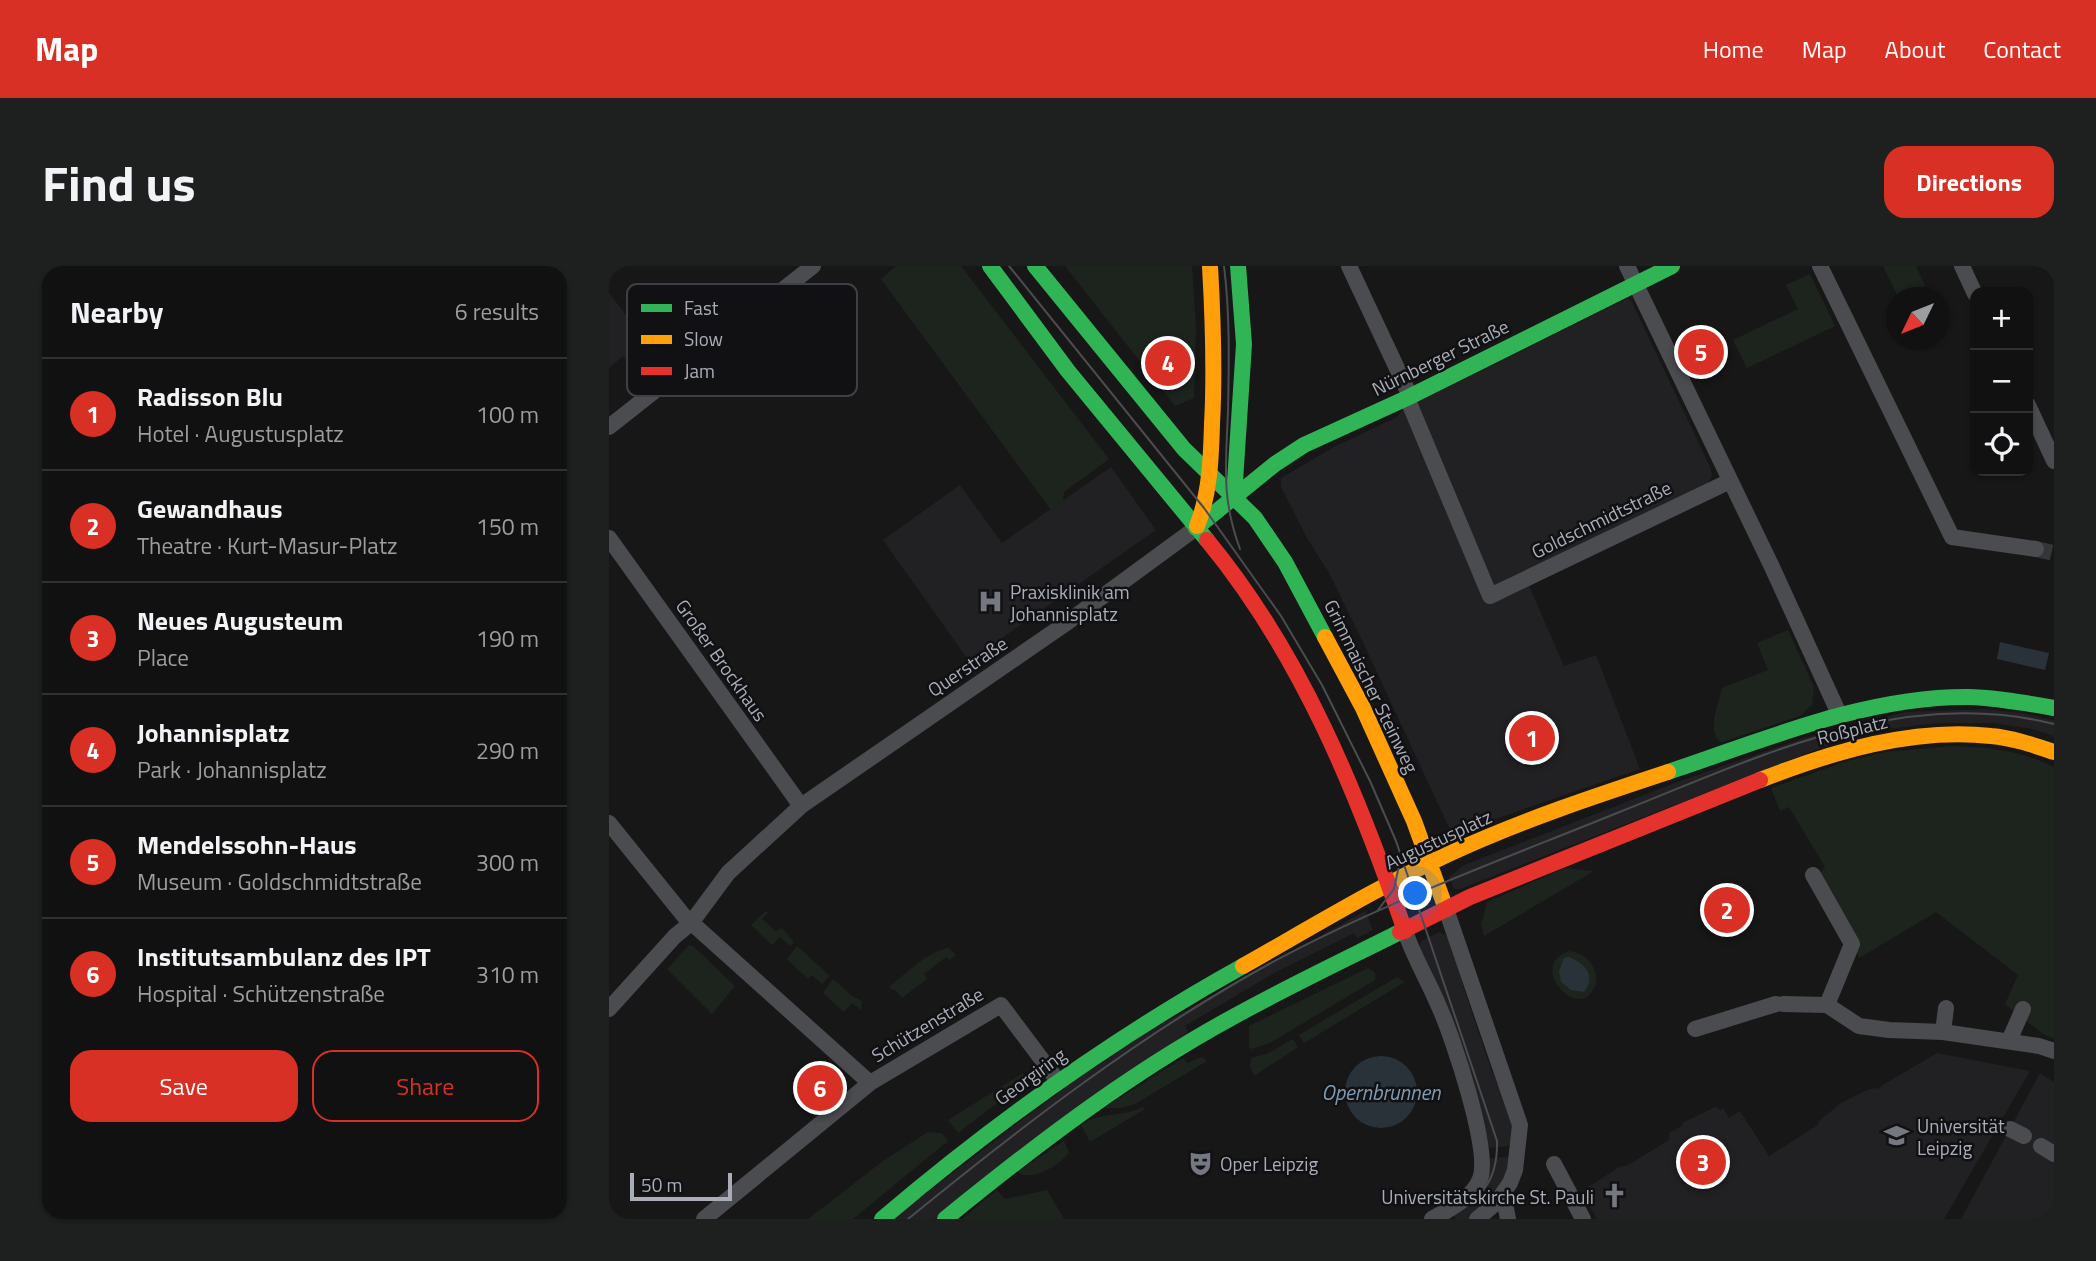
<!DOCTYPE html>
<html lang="en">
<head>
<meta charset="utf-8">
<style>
	body { margin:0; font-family:"Titillium Web",sans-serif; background:#1e1f1f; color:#f1f3f6 }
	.controls { position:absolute; right:21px; top:21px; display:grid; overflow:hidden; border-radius:14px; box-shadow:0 2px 5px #0004 }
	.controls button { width:63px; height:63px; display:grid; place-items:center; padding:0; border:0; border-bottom:2px solid #303131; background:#111; color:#f1f3f6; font:35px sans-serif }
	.compass { position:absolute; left:1277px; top:21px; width:63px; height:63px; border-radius:50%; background:#111; box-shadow:0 2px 5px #0004; rotate:227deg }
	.scale { position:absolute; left:21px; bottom:18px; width:102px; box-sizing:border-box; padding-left:7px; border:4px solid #a8adb8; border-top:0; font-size:19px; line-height:24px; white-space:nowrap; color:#a8adb8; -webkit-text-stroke:5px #111113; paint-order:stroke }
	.you { position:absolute; left:807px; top:628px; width:24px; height:24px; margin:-18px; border:5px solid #fff; border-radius:50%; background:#1a73e8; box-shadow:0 0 0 10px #1a73e833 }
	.badge { display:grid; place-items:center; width:46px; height:46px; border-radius:50%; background:#d93025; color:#fff; font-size:23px; font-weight:700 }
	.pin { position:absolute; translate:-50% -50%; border:4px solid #fff; box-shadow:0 2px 7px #0006 }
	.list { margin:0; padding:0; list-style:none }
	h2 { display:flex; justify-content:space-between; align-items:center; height:91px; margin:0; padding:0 28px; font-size:30px }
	h2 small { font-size:23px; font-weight:400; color:#9c9d9f }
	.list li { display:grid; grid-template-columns:46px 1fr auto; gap:21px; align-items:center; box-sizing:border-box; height:112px; padding:0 28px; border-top:2px solid #303131 }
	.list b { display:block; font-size:26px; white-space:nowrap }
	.list p { margin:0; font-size:23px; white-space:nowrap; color:#9c9d9f }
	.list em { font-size:23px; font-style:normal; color:#9c9d9f }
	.actions { display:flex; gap:14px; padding:21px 28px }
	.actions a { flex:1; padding:16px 0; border:2px solid #d93025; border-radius:21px; text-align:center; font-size:24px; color:#d93025 }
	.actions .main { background:#d93025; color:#fff }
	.icon { flex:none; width:38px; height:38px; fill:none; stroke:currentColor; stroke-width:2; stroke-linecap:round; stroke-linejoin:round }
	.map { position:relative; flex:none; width:1445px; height:953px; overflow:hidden; border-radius:21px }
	header { display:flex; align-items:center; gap:42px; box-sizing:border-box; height:98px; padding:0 35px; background:#d93025; color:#fff }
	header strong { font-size:33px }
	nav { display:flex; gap:38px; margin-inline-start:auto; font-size:24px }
	.intro { display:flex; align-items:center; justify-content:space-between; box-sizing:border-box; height:168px; padding:0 42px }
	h1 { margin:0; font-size:49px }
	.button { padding:18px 32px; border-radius:21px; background:#d93025; color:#fff; font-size:24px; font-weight:700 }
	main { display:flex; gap:42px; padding:0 42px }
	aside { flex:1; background:#111; border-radius:21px; box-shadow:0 2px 5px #0004 }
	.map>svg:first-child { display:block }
	.built { fill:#212123 }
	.green { fill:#1d241e }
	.water { fill:#2a3239 }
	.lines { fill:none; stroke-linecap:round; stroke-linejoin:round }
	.street-tunnel { stroke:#343537; stroke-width:16; stroke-dasharray:16 8; stroke-linecap:butt }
	.street { stroke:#4b4c50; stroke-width:16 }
	.fast { stroke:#30b455; stroke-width:16 }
	.slow { stroke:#ff9f0a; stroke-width:16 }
	.jam { stroke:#e5322d; stroke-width:16 }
	.tram { stroke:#4b4c4f; stroke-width:2 }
	.labels { text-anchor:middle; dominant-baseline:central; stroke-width:5; stroke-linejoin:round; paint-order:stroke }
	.street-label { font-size:19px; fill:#a8adb8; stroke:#111113 }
	.poi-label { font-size:19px; fill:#a8adb8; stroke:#111113; text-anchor:start }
	.water-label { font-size:21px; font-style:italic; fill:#7f9bb3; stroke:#111113 }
	.key { fill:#111113; stroke:#3e4045; stroke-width:2 }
	.key-label { font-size:19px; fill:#a8adb8 }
</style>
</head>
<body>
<header>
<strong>Map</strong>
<nav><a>Home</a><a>Map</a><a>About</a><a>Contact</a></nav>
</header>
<div class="intro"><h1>Find us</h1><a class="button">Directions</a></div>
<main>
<aside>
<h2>Nearby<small>6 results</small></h2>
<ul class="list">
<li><span class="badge">1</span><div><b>Radisson Blu</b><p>Hotel · Augustusplatz</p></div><em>100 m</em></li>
<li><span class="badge">2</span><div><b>Gewandhaus</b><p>Theatre · Kurt-Masur-Platz</p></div><em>150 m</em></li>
<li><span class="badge">3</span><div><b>Neues Augusteum</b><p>Place</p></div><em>190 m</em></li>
<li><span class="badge">4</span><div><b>Johannisplatz</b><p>Park · Johannisplatz</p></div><em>290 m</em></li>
<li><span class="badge">5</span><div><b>Mendelssohn-Haus</b><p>Museum · Goldschmidtstraße</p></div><em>300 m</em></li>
<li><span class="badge">6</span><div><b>Institutsambulanz des IPT</b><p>Hospital · Schützenstraße</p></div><em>310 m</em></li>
</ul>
<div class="actions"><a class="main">Save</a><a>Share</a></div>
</aside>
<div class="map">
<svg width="1445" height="953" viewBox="0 0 1445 953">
	<rect width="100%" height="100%" fill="#171717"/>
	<path class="built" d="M0 27 46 86 24 103 14 90 0 102Z
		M1019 32 1022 34 1101 201 1103 209 1101 214 1095 220 915 308 955 400 987 389 1031 503 843 568 752 372 720 307 698 272 672 221V212L725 181 788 151 794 143Z
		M502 201 547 264 360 395 274 274 351 219 393 277Z
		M1375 443 1413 447 1445 454V470L1423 463 1382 457H1328L1272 464 1232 474 851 623H845L840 611 855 599 1071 515 1195 472 1296 446Z
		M756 645 764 664 748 672 745 667 667 706 576 760 579 766 325 953H283L504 785Z
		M830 666 839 670 845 680 855 723 882 803 905 858 903 876 899 880 882 882 878 880 810 684 812 675Z
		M1328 787 1421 805 1335 953H988L972 926 1010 901 1019 899 1060 874V867L1074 859 1073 857 1106 841 1111 844 1114 842 1120 852 1131 845 1160 890 1209 859 1210 855 1232 837 1258 824 1266 822 1267 823Z
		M1431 807 1445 816V953H1352Z
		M903 890 897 917 861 953H847L843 947 878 893Z"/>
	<path class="green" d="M287 0H352L500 193 455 226 454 235 442 244 272 13Z
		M456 0H583L587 62 585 132 566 140Z
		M1274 0H1307L1316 20 1289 31Z
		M1201 8 1226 60 1138 102 1124 74 1189 43 1177 19Z
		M1179 364 1205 421 1203 439 1191 450 1113 476C1096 469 1110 436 1113 422L1159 404 1148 377Z
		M1341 480C1377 481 1412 484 1445 501V773L1434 768 1396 738 1409 709 1327 646 1250 692 1244 677 1207 611 1216 601 1180 541 1171 545 1162 522 1238 495 1276 486Z
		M956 602 985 605 875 670 872 659 878 636Z
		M157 645 159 647 153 653 167 665 173 662 185 676 181 680 171 671 163 679 142 659Z
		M80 679 84 680 126 720 103 748 58 703Z
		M188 680 221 710 213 718 203 709 199 713 178 693Z
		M340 682 347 689 341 694 337 691 315 708 318 713 293 732 285 723 283 724 280 721C297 708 318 685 340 682Z
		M961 685C978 687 993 705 985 722 969 757 916 698 961 685Z
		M759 702 766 706V714L661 777 643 783 640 781V760Z
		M788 711 796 716 695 777 690 769Z
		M224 713 243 730 253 735 252 744 243 737 235 746 214 727Z
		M684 773 689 781 645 810 641 800 642 792 660 787Z
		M593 791 598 795 526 838 512 842H495L574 792 578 797Z
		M414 807 418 814 349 867 339 854Z
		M534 841 536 843 481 876 472 859C490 846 514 851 534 841Z
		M319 866 333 867 339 875 244 953H199L274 895Z
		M455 875 460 887C448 900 425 916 408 906Z
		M388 924 396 933 438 924 455 953H353Z"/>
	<path class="water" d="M1391 376 1440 387 1436 404 1388 393Z
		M960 691C975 697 988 709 975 726L962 724 952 716 950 705 955 692Z
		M736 826a36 36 0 1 1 72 0a36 36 0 1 1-72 0Z"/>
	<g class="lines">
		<path class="street-tunnel" d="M1427 283 1445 287"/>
		<path class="street" d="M740 0 801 130
			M1018 0 1163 301 1231 450
			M1211 0 1343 271 1427 283
			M1353 0 1366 28
			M798 132 881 330 1121 215
			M1419 139 1445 195
			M0 161 204 0
			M0 272 192 540
			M0 557 75 650 261 817
			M1204 609 1243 678 1218 739
			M837 643 911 859 906 904 901 917 887 937 868 953
			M796 665C805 692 820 716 831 743 844 772 882 885 871 913 863 933 840 943 823 953
			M1174 738 1218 739 1250 760 1280 764 1334 766 1430 780 1445 785
			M0 743 66 670 82 657 119 607 192 540 456 358 587 262
			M1086 763 1167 738
			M1334 766 1337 742
			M1400 775 1414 743
			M1401 863 1415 870
			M1432 880 1445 888
			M945 898 974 953
			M895 932 899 953
			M95 953 261 817 392 739 449 815"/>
		<path class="fast" d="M381 0 459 105 598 274
			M426 0 575 183 646 252 676 296 716 371
			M625 231 635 78 629 0
			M587 262 666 198 695 179 798 132 1063 0
			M1059 506C1155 474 1257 430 1360 431 1389 432 1417 437 1445 442
			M273 953C386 857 504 772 634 700
			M336 953C427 879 521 807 624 751 678 721 735 694 791 666"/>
		<path class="slow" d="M588 260C601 227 602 193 603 158 606 105 604 53 601 0
			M716 371 754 442 805 555 837 643
			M1151 514C1223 486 1304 461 1382 470 1404 472 1424 479 1445 486
			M634 700C703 661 772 619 844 586 914 554 986 530 1059 506"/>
		<path class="jam" d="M598 274C692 388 748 526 796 665
			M791 666 861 631 1151 514"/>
		<path class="tram" d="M400 0 595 242 672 350 713 419 761 515 787 575 888 875C889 917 872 931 838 953
			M615 0C621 48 620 97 619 145 617 198 612 232 631 283
			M769 644 785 623 791 595
			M299 953C413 860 531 769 660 698 773 637 895 593 1013 545 1152 490 1293 420 1445 458"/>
	</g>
	<defs>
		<symbol id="hospital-bare" viewBox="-9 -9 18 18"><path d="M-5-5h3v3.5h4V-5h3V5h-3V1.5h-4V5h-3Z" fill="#757880" stroke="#111113" stroke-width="2.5" paint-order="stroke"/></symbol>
		<symbol id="university-bare" viewBox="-9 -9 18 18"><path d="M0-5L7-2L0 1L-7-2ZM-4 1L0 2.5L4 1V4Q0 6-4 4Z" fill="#757880" stroke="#111113" stroke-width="2.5" paint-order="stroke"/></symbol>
		<symbol id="theatre-bare" viewBox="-9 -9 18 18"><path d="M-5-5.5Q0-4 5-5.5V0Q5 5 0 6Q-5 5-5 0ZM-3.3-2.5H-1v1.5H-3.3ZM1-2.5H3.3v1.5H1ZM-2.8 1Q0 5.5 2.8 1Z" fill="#757880" stroke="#111113" stroke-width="2.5" paint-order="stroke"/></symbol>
		<symbol id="church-bare" viewBox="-9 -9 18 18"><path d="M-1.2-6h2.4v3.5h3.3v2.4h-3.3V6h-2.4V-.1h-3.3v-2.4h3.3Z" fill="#757880" stroke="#111113" stroke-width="2.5" paint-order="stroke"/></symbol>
	</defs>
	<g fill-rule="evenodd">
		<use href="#hospital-bare" x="364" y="318" width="35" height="35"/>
		<use href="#university-bare" x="1270" y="852" width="35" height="35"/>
		<use href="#theatre-bare" x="574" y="880" width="35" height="35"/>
		<use href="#church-bare" x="988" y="912" width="35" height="35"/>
	</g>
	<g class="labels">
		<g class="street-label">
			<text transform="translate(831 91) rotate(-26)">Nürnberger Straße</text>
			<text transform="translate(992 253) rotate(-26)">Goldschmidtstraße</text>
			<text transform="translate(113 394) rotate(55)">Großer Brockhaus</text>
			<text transform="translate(358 400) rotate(-34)">Querstraße</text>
			<text transform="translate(763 420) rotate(64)">Grimmaischer Steinweg</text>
			<text transform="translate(1243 463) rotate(-14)">Roßplatz</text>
			<text transform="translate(829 573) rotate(-25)">Augustusplatz</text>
			<text transform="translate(318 758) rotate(-31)">Schützenstraße</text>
			<text transform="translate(421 810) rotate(-36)">Georgiring</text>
		</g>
		<g class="poi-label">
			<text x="401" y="325">Praxisklinik am<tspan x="401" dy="22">Johannisplatz</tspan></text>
			<text x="1308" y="859">Universität<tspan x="1308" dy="22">Leipzig</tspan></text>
			<text x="611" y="897">Oper Leipzig</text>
			<text x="985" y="930" text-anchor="end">Universitätskirche St. Pauli</text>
		</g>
		<g class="water-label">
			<text x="772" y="826">Opernbrunnen</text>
		</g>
	</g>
	<rect x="18" y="18" width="230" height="112" rx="10" class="key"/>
	<rect x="32" y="38" width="31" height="8" fill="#30b455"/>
	<rect x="32" y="69" width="31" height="9" fill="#ff9f0a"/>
	<rect x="32" y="101" width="31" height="8" fill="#e5322d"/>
	<g class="key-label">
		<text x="75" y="49">Fast</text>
		<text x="75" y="80">Slow</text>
		<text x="75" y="112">Jam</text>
	</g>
</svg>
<div class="controls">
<button>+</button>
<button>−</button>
<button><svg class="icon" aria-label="locate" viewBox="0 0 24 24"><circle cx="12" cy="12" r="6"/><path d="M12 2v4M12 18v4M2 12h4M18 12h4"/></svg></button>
</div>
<svg class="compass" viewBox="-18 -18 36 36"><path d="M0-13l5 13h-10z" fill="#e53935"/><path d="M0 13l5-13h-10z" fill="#9c9d9f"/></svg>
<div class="scale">50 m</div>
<div class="you"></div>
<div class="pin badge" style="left:923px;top:472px">1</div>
<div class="pin badge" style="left:1118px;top:644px">2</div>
<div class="pin badge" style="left:1094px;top:896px">3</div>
<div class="pin badge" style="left:559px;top:97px">4</div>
<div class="pin badge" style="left:1092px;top:86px">5</div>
<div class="pin badge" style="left:211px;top:822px">6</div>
</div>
</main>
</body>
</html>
